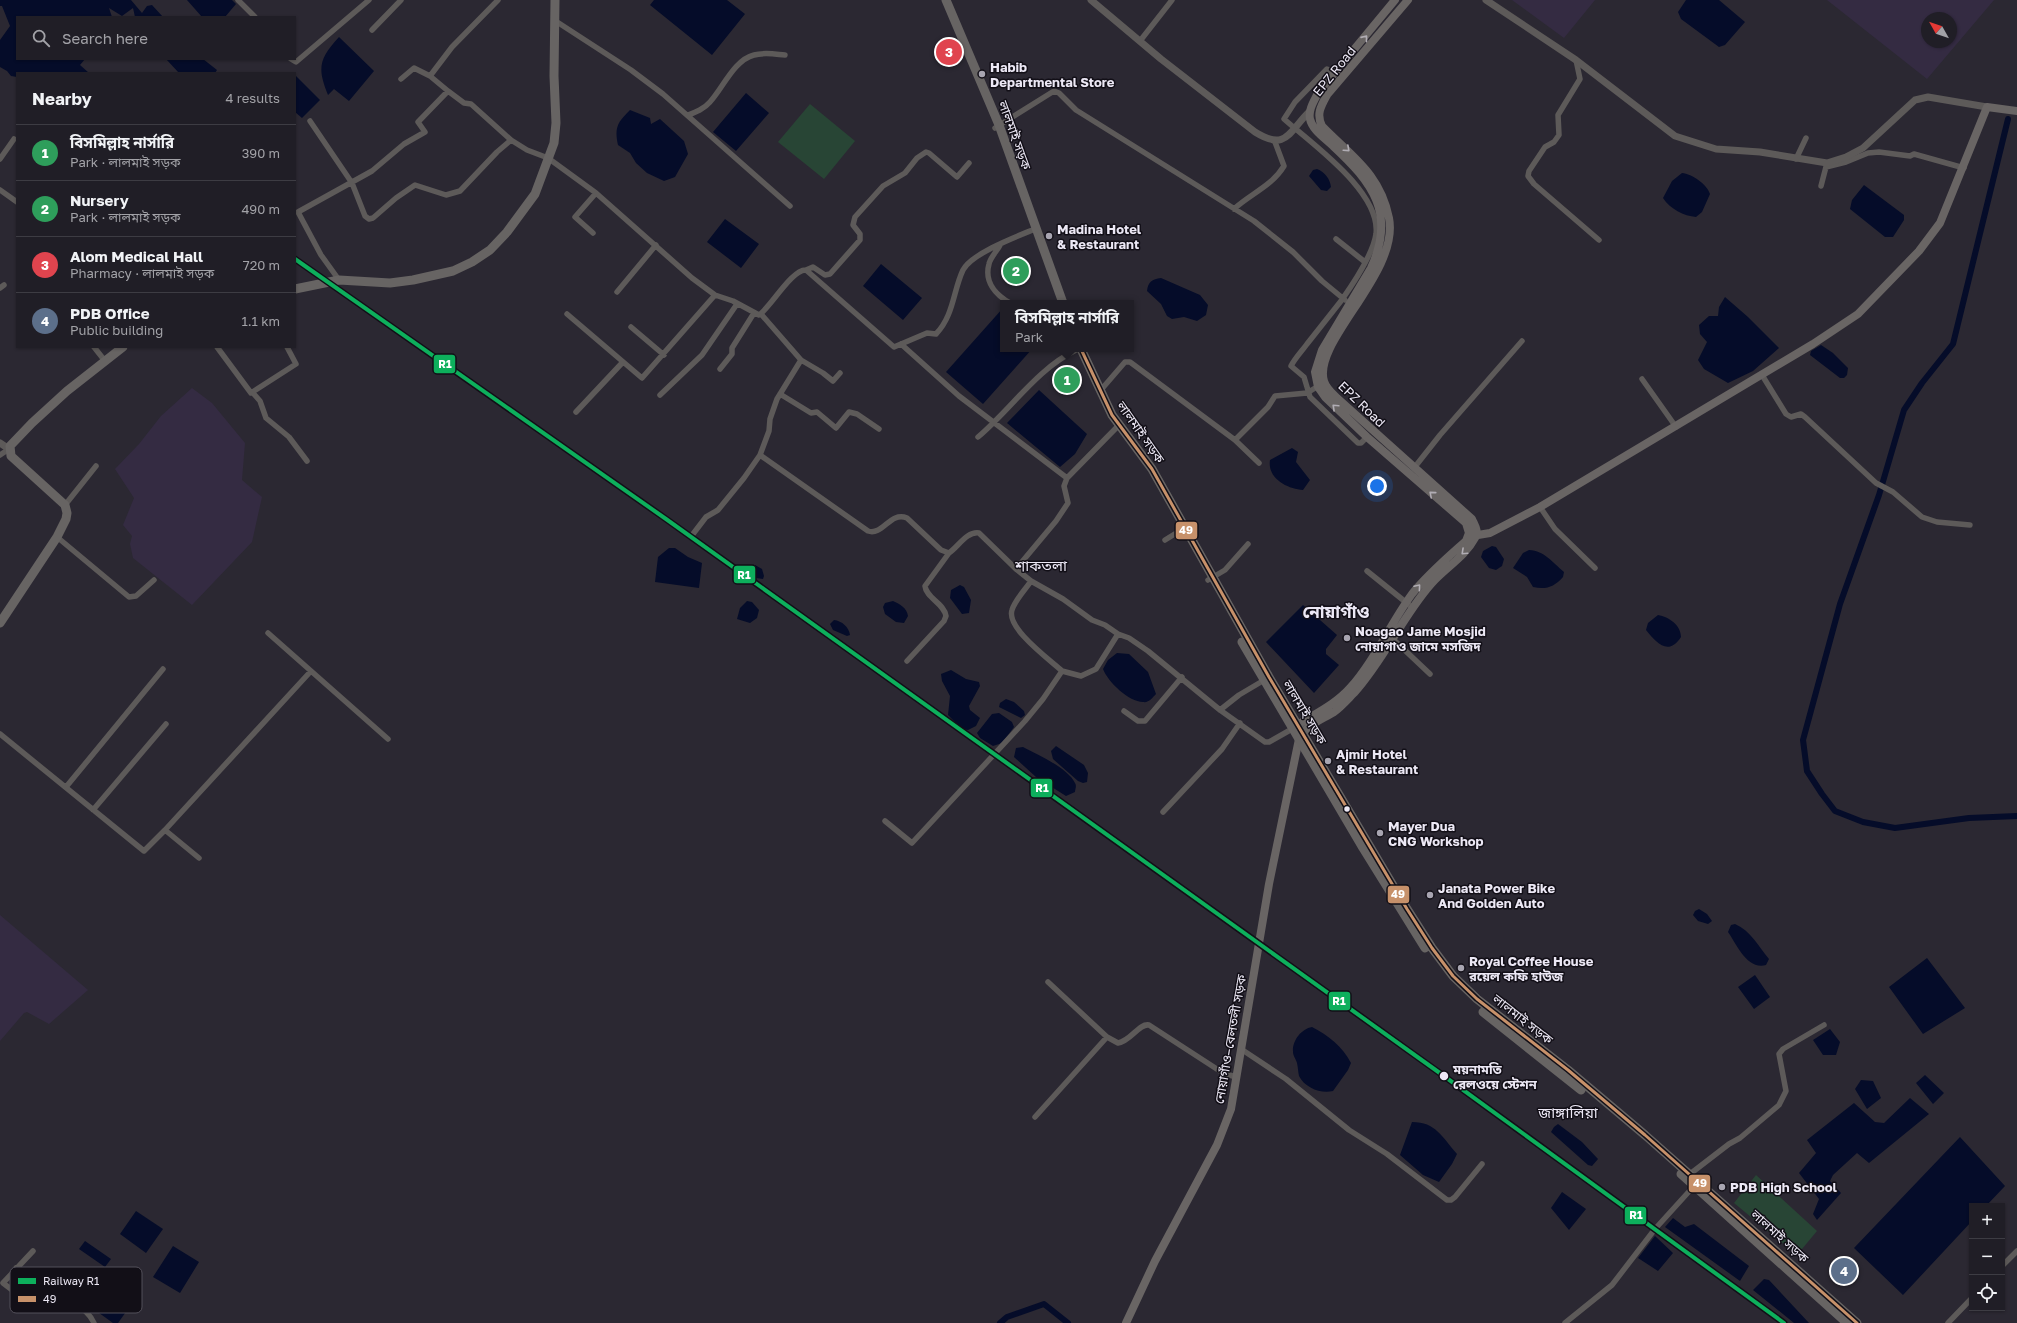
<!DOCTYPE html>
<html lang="en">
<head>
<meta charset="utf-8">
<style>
	body { margin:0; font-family:"Golos Text","Noto Sans Bengali",sans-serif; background:#28272e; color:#f1f3f6 }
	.controls { position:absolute; right:12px; bottom:12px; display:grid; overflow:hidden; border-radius:0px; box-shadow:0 1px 3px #0004 }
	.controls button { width:36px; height:36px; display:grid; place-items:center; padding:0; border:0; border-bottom:1px solid #3d3c43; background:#201e26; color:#f1f3f6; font:20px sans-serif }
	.compass { position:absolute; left:1921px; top:12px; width:36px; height:36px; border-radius:50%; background:#201e26; box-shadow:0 1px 3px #0004; rotate:310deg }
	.you { position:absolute; left:1377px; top:486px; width:14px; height:14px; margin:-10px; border:3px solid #fff; border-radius:50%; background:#1a73e8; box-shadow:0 0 0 6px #1a73e833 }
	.badge { display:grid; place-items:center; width:26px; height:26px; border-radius:50%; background:#d93025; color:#fff; font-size:13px; font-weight:700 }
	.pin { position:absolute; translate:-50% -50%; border:2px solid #fff; box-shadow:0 1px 4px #0006 }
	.popup { position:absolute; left:1000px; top:300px; width:134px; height:52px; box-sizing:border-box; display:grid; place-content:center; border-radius:0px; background:#201e26; filter:drop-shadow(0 1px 3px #0005); font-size:13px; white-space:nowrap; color:#a2a2a7 }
	.popup b { font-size:15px; color:#f1f3f6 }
	.popup::after { content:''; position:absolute; left:50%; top:100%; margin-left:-8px; border:8px solid transparent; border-top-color:#201e26 }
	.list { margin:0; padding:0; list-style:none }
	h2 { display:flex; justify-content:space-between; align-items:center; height:52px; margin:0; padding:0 16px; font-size:17px }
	h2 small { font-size:13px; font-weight:400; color:#a2a2a7 }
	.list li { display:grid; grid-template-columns:26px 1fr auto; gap:12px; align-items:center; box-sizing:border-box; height:56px; padding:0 16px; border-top:1px solid #3d3c43 }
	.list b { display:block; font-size:15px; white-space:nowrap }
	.list p { margin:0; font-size:13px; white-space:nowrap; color:#a2a2a7 }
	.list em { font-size:13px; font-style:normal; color:#a2a2a7 }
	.icon { flex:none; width:22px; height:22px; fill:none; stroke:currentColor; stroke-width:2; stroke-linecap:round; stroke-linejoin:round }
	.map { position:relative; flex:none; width:2017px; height:1323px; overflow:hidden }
	.search { position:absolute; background:#201e26; box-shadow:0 1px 3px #0004; left:16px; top:16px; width:280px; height:44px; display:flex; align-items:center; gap:10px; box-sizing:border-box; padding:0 14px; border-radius:0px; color:#a2a2a7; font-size:15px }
	.panel { position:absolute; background:#201e26; box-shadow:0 1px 3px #0004; left:16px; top:72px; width:280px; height:276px; border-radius:0px }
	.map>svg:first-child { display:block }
	.built { fill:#342b42; fill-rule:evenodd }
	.green { fill:#284535 }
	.water { fill:#050c29 }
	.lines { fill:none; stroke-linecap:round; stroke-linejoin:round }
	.canal { stroke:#050c29; stroke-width:6 }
	.minor { stroke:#5d5a59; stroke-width:5.5 }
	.tertiary { stroke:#5d5a59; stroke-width:7 }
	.secondary { stroke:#696564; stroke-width:8 }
	.primary { stroke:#676463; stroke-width:9 }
	.bus-1-casing { stroke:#120f17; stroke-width:6 }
	.bus-1 { stroke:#c7916a; stroke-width:3 }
	.rail-1-casing { stroke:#120f17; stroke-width:7 }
	.rail-1 { stroke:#0daf5c; stroke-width:4 }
	.oneway { stroke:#b1adb4 }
	.poi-dot { fill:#a8a5b1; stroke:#120f17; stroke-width:1.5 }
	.bus-dot { fill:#ece8f5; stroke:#120f17; stroke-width:1.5 }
	.labels { text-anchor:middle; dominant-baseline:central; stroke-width:3; stroke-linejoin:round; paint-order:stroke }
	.poi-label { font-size:13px; font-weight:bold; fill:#ece8f5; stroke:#120f17; text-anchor:start }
	.street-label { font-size:13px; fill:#ece8f5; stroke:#120f17 }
	.stop-label { font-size:13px; font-weight:bold; fill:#ece8f5; stroke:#120f17; text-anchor:start }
	.quarter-label { font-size:15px; fill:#ece8f5; stroke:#120f17 }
	.district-label { font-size:17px; font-weight:bold; fill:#ece8f5; stroke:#120f17 }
	.key { fill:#120f17; stroke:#53505a; stroke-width:1 }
	.key-label { font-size:11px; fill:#ece8f5 }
	.line-badge { stroke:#120f17; stroke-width:1.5 }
	.badge-label { font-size:11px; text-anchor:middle; font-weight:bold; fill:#fff }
</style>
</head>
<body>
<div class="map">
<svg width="2017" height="1323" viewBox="0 0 2017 1323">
	<rect width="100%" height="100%" fill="#2b2832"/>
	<path class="built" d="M1512 0H1595L1564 38Z
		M1827 0H1994L1927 79ZM1927 18H1951V42H1927Z
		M192 388 212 403 245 443 242 480 262 497 252 542 192 605 133 558 130 544 132 536 123 525 134 498 115 469 139 444 161 416Z
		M0 915 88 990 49 1024 27 1012 24 1013 0 1041Z"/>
	<path class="green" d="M810 104 855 141 824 179 778 142Z
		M1756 1175 1817 1231 1797 1255 1734 1203Z"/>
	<path class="water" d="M0 0H131L142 13 147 6 152 5 163 17H135L133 8 122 16 109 8 112 17H17V59H85L80 65 89 73H17V77L11 76 7 71 0 67V40L10 26 2 6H0Z
		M187 0H232L236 4 225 17H202Z
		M654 0H727L745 14 712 55 650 5Z
		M1686 0H1719L1745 22 1725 45 1719 47 1681 19 1678 12Z
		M339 37 374 71 349 101 334 89 328 95C317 68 319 59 339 37Z
		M166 59H203L217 70 215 73H179Z
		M295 75 320 100 302 118 295 112Z
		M746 93 769 113 736 151 713 132Z
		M630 110 650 118 651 124 660 119 684 141 688 154 675 177 664 181 647 173 636 163 630 153 618 145C614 127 618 122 630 110Z
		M1317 169C1325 172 1330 179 1331 187L1327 191 1321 190 1309 176 1313 170Z
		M1682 173C1692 174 1707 184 1710 194L1702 212 1696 217C1684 216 1670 209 1663 198L1672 181Z
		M1864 185 1904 215V220L1893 237H1885L1850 209 1852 200Z
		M725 219 759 244 741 268 707 242Z
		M881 264 922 298 903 320 863 286Z
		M1161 278 1200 295 1208 305 1206 315 1197 321 1184 317 1172 319 1167 316 1161 304 1147 291C1148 282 1152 279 1161 278Z
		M1725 297 1748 317 1779 348 1753 371 1728 383 1704 369 1698 360 1707 342 1700 334 1699 325 1709 316H1718L1719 307Z
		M1003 308V349H1032L983 404 946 372Z
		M1821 345 1833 353 1848 368 1847 375 1844 378H1840L1810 355 1811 351Z
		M1039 390 1087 434 1075 454 1060 467 1007 423Z
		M1292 448 1298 452 1296 462 1310 480 1303 490C1288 489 1267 479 1270 460Z
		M1492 546 1496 547 1504 559 1502 566 1496 570 1489 568 1481 557 1483 551Z
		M669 548H675L688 557 702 563 699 588 655 582 658 557Z
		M1529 550C1545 551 1552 562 1564 572L1563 577C1554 587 1546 590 1533 587L1527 577 1513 568 1523 553Z
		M755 565 762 569 764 576 763 579 756 578 752 574V568Z
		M960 585 964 587 971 600 969 613 962 614 950 598 951 590Z
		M747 601 752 602 759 610 757 618 750 623 737 619 740 608Z
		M893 601C900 604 907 608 908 616L904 623 896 622 885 614 883 607 885 603Z
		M1303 605 1337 635 1326 649V654L1339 665 1314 693 1266 642Z
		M1658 615C1669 617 1681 625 1681 637 1668 657 1656 642 1646 630L1648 623Z
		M834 620C842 621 849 627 850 635L847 636 833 630 830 624Z
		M1117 653 1129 654 1148 672 1156 694C1152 698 1149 703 1143 702 1129 702 1108 682 1103 669L1108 660Z
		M951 670 966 679 979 682 980 686 969 706 970 710 980 718 976 726 968 730 962 729 948 715 950 696 942 681 941 674Z
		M1006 699 1014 702 1024 711 1025 715 1021 718 999 707 1000 703Z
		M999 713 1012 722 1014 727 1002 743 993 746 980 738 977 733 992 714Z
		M1056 746 1084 765 1088 773 1087 782 1083 783 1078 781 1053 759 1051 751Z
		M1023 747C1038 755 1068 768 1075 783 1077 786 1075 789 1075 792L1066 796 1036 777 1014 757 1016 748Z
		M1699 909 1707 914 1712 921 1708 924 1698 921 1693 915 1695 911Z
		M1735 924C1751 931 1758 946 1769 959L1766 965C1747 970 1737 945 1728 932L1731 925Z
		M1927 958 1965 1008 1923 1034 1889 987Z
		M1755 975 1770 997 1754 1009 1738 987Z
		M1312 1027C1328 1035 1343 1047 1351 1063L1348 1070 1333 1091C1321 1094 1305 1088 1299 1076 1298 1072 1298 1067 1297 1063 1296 1059 1293 1056 1293 1052 1292 1041 1301 1029 1312 1027Z
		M1830 1029 1840 1042 1836 1055H1823L1813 1040Z
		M1925 1075 1944 1093 1933 1104 1916 1083Z
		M1861 1080 1873 1081 1881 1098 1867 1109 1855 1089Z
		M1910 1098 1929 1114 1869 1163 1857 1153 1833 1175 1830 1181 1841 1193 1817 1220 1813 1214 1819 1199 1799 1173 1816 1153 1807 1140 1854 1103 1875 1122 1884 1123Z
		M1412 1122C1436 1122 1442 1137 1457 1154L1452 1164 1439 1182 1423 1175 1400 1155Z
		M1558 1124 1582 1142 1598 1159 1592 1166 1588 1165 1551 1132 1554 1127Z
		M1960 1137 2005 1186 1986 1206H1972V1221L1903 1295 1854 1248Z
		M1562 1192 1586 1209 1569 1230 1551 1208Z
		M136 1211 163 1229 146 1253 120 1234Z
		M1673 1218 1685 1227 1694 1224 1749 1266 1740 1281 1665 1227Z
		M1655 1236 1673 1253 1658 1271 1638 1258Z
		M85 1241 111 1259 105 1267 79 1249Z
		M173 1246 199 1262 180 1293 153 1277Z
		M1764 1279 1769 1280 1809 1323H1794L1753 1290Z
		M105 1282 133 1302 118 1323H113L88 1305Z"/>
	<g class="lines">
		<path class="canal" d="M2008 119 1953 344 1922 383 1904 410 1879 495 1840 604 1803 740 1807 771 1822 794 1835 811 1863 822 1895 828 1969 818 2017 816
			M1000 1323 1007 1317 1044 1304 1068 1323"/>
		<path class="minor" d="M238 0 255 17
			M554 20 631 70 663 94 790 206
			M372 30 401 0
			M1140 41 1172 0
			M291 59 296 62 369 0
			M1576 60 1580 79 1558 115 1559 135 1554 142 1545 147 1529 171 1528 176 1534 184 1599 240
			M1334 74 1327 69 1295 102 1284 119C1312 144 1381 192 1376 234 1373 255 1353 284 1341 301 1330 315 1318 330 1307 344 1302 351 1295 358 1291 366L1304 377 1310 397 1358 443H1361L1367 437
			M401 79 414 68 430 76
			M448 91 430 76 452 47 498 0
			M688 115C696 112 704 109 710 102 723 88 734 60 754 55 764 52 774 54 785 55
			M310 121 352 183 365 216 369 219 373 218 396 198 415 185 446 195 460 191 497 152 511 140
			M995 128 1054 91 1059 93 1076 110 1254 221 1293 252 1322 281 1345 300
			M0 159 14 139
			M1796 159 1806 138
			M1826 167 1846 162 1868 153 1879 152 1910 156 1914 154 1964 168
			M1821 186 1827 163
			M0 190 17 202
			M1234 209C1250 194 1272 186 1284 166L1275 142
			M593 233 575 217 596 193
			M1336 239 1365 262
			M1000 245C997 251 990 258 989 264 984 282 996 295 1010 303
			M806 270 813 267 825 275 830 274 860 240V234L853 225 855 217 883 186 905 173 917 158 926 152 929 153 957 177 969 163
			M339 280 321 255 298 212 372 171 404 144 425 132 418 122 448 91 464 103 471 104 511 140 527 150 548 158 596 193 692 278 715 295 733 301 759 315C770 308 792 269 806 270L894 347 927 333 936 334C954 315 953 291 963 270 972 253 1018 236 1035 229
			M0 288 4 285
			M617 292 656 245
			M567 314 642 378 715 295
			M631 327 664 355
			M901 344 959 396 1067 478
			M94 347 105 361
			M217 347 251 393 296 364 287 347
			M801 360 823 373 833 381 840 373
			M720 369 732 354V348L754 313
			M1762 375 1786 414 1791 417 1801 414 1805 417 1876 483 1893 492 1922 517 1937 522 1970 525
			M1642 379 1676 427
			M1100 391 1125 362H1130L1235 440 1259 463
			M253 393 260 401 266 418 289 437 307 461
			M780 394 811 413 817 412 836 428 849 412 857 414 879 429
			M660 395 702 355 737 304
			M576 412 622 363
			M978 437C1011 409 1037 369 1076 350
			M1235 440 1268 407 1275 396 1307 393 1320 385
			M0 455 9 449
			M760 455 868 531C883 536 890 511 907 518L941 550 949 553C958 547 967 531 979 533L1016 569
			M1414 468 1440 435 1522 341
			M65 505 96 466
			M1540 507 1555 529 1595 568
			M693 534 706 517 718 510 744 478 760 455 769 431 770 419 777 399 801 360 761 314
			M57 537 129 597 136 596 154 580
			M1165 540 1186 527
			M1367 571 1413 608
			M1208 580 1225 570 1248 544
			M1031 581 1063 599 1092 620 1105 625 1118 634
			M268 633 388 739
			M1394 640 1430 674
			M907 661 944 621 946 616C944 603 926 598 925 586L949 553
			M1062 671 1081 676 1096 669 1118 634 1129 638 1148 651 1220 710 1265 742H1269L1292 729
			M1220 710 1239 695 1266 679
			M1124 711 1138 721H1145L1182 677
			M0 734 144 851 165 830 311 671
			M66 787 163 669
			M93 810 166 724
			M1163 812 1222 749 1240 723
			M885 821 912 843 1025 721 1043 699 1062 671C1049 659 1006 628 1012 610 1015 600 1025 590 1031 581L1016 569 1056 521 1068 503 1064 486 1067 478 1119 425
			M165 830 199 858
			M1048 982 1107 1037 1118 1043C1131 1041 1139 1023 1149 1025L1223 1073 1236 1077
			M1241 1049 1286 1079 1349 1130 1387 1154 1447 1200H1451L1455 1197 1482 1164
			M1035 1117 1107 1037
			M1690 1174 1729 1144 1740 1138 1779 1105 1786 1091 1779 1054 1783 1049 1824 1025
			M33 1251 3 1283 24 1299C32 1297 41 1294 49 1295 66 1298 87 1307 94 1323
			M2002 1266 2017 1251
			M16 1268 49 1295
			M1565 1323 1612 1285 1655 1229 1694 1186
			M1948 1323 1972 1298"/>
		<path class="tertiary" d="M1091 0 1161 59 1255 132C1287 152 1289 131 1310 111
			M1486 0 1576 60 1675 136 1716 149 1760 152 1827 163 1846 157 1863 148 1915 100 1928 97 1987 107
			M0 443 9 449"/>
		<path class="secondary" d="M1472 536 1490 533 1540 507 1813 344 1858 314 1919 251 1940 223 1987 107 2017 111
			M1293 728C1312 715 1334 706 1350 688 1375 660 1390 624 1412 594 1428 574 1447 558 1466 541L1469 533 1466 523 1367 437 1325 397 1318 387 1315 372 1322 350 1371 268C1396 214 1373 183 1333 146 1326 139 1312 130 1310 119 1308 110 1314 101 1318 93L1395 0
			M1126 1323 1155 1261 1217 1145 1231 1109 1269 884 1299 739C1306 725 1321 720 1334 712 1341 707 1348 699 1354 693 1384 660 1402 617 1431 584 1445 568 1465 557 1475 538 1479 531 1475 526 1472 519L1337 398C1332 393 1326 388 1324 381 1312 342 1400 273 1389 218 1380 173 1351 156 1322 126 1316 114 1321 106 1327 95L1408 0"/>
		<path class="primary" d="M946 0 999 125 1063 303
			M295 289 339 280 390 283 413 280 453 271 472 262 490 250 507 232 535 194 554 143 556 123 554 76 555 0
			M1081 349 1112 415 1152 469 1269 677 1407 909 1432 948 1453 976 1477 999 1568 1070 1645 1135 1857 1323
			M0 623 57 537 66 519 67 513 65 505 11 456 10 446 32 423 67 391 123 347
			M1242 642 1363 848 1425 948
			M1483 1012 1581 1090
			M1681 1174 1847 1323"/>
		<defs>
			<path id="bus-1" d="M1081 349 1112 415 1152 469 1269 677 1407 909 1432 948 1453 976 1477 999 1568 1070 1645 1135 1857 1323"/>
		</defs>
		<use href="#bus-1" class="bus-1-casing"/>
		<use href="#bus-1" class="bus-1"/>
		<defs>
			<path id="rail-1" d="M295 259 666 519 1437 1071 1784 1323"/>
		</defs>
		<use href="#rail-1" class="rail-1-casing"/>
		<use href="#rail-1" class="rail-1"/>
	</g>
	<defs><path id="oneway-chevron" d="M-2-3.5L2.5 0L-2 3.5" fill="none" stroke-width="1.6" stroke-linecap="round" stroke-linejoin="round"/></defs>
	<g class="oneway">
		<use href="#oneway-chevron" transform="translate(1365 38) rotate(-51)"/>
		<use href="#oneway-chevron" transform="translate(1347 149) rotate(42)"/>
		<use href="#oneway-chevron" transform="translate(1335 407) rotate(-137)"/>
		<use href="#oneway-chevron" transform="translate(1432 494) rotate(-139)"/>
		<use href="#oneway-chevron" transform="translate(1464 552) rotate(137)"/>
		<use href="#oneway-chevron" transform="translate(1418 587) rotate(-50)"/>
	</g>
	<g class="poi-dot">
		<circle cx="982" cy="74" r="4"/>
		<circle cx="1049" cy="236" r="4"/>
		<circle cx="1347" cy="638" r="4"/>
		<circle cx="1328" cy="761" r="4"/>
		<circle cx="1380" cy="833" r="4"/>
		<circle cx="1430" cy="895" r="4"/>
		<circle cx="1461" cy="968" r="4"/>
		<circle cx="1722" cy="1187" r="4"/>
	</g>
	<g class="bus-dot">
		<circle cx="1347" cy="809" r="3.5"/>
		<circle cx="1444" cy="1076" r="5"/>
	</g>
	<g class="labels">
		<g class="poi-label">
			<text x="990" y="67">Habib<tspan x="990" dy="15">Departmental Store</tspan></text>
			<text x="1057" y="229">Madina Hotel<tspan x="1057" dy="15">&amp; Restaurant</tspan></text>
			<text x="1355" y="631">Noagao Jame Mosjid<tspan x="1355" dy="15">নোয়াগাও জামে মসজিদ</tspan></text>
			<text x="1336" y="754">Ajmir Hotel<tspan x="1336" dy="15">&amp; Restaurant</tspan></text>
			<text x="1388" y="826">Mayer Dua<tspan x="1388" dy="15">CNG Workshop</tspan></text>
			<text x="1438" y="888">Janata Power Bike<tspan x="1438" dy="15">And Golden Auto</tspan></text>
			<text x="1469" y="961">Royal Coffee House<tspan x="1469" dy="15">রয়েল কফি হাউজ</tspan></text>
			<text x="1730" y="1187">PDB High School</text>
		</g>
		<g class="street-label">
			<text transform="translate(1334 71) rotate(-51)">EPZ Road</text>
			<text transform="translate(1015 135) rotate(70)">লালমাই সড়ক</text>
			<text transform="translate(1362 404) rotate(44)">EPZ Road</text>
			<text transform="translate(1141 432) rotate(55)">লালমাই সড়ক</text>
			<text transform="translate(1305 712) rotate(59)">লালমাই সড়ক</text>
			<text transform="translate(1523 1019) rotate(38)">লালমাই সড়ক</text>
			<text transform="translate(1230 1039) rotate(-80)">নোয়াগাঁও–বেলতলী সড়ক</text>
			<text transform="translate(1780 1236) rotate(42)">লালমাই সড়ক</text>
		</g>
		<g class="stop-label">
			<text x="1453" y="1069">ময়নামতি<tspan x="1453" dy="15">রেলওয়ে স্টেশন</tspan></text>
		</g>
		<g class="quarter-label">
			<text x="1041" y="565">শাকতলা</text>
			<text x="1568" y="1112">জাঙ্গালিয়া</text>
		</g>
		<g class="district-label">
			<text x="1336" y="611">নোয়াগাঁও</text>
		</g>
	</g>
	<rect x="10" y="1267" width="132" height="46" rx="6" class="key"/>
	<rect x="18" y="1278" width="18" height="6" fill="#0daf5c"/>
	<rect x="18" y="1296" width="18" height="6" fill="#c7916a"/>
	<g class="key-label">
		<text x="43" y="1285">Railway R1</text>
		<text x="43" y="1303">49</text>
	</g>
	<g class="line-badge">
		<rect x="433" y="354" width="23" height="20" rx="4" fill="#0daf5c"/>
		<rect x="1175" y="521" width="23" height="19" rx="4" fill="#c7916a"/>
		<rect x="733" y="565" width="23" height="19" rx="4" fill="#0daf5c"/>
		<rect x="1030" y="778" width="23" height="20" rx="4" fill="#0daf5c"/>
		<rect x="1387" y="885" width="23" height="19" rx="4" fill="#c7916a"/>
		<rect x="1328" y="991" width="23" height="20" rx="4" fill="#0daf5c"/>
		<rect x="1688" y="1174" width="23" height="19" rx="4" fill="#c7916a"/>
		<rect x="1624" y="1206" width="23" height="19" rx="4" fill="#0daf5c"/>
	</g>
	<g class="badge-label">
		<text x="445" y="368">R1</text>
		<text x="1186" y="534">49</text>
		<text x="744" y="579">R1</text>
		<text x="1042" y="792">R1</text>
		<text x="1398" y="898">49</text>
		<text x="1339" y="1005">R1</text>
		<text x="1700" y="1187">49</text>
		<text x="1636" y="1219">R1</text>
	</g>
</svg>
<div class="controls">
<button>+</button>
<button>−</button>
<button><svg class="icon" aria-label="locate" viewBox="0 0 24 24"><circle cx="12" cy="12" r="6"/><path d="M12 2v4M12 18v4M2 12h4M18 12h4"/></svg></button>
</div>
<svg class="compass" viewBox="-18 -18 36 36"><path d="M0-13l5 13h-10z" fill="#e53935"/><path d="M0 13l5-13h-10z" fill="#a2a2a7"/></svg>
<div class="you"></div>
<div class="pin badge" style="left:1067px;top:380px;background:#2e9e5b">1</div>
<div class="popup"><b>বিসমিল্লাহ নার্সারি</b>Park</div>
<div class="pin badge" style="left:1016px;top:271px;background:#2e9e5b">2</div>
<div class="pin badge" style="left:949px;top:52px;background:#e0444e">3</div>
<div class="pin badge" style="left:1844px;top:1271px;background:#5c6f8a">4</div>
<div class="search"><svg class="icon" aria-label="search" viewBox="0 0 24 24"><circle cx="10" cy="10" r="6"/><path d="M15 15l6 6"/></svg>Search here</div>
<section class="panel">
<h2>Nearby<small>4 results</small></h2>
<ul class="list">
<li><span class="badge" style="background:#2e9e5b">1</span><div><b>বিসমিল্লাহ নার্সারি</b><p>Park · লালমাই সড়ক</p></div><em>390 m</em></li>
<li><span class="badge" style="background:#2e9e5b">2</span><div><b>Nursery</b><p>Park · লালমাই সড়ক</p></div><em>490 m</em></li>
<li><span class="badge" style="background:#e0444e">3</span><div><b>Alom Medical Hall</b><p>Pharmacy · লালমাই সড়ক</p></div><em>720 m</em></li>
<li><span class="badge" style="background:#5c6f8a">4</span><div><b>PDB Office</b><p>Public building</p></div><em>1.1 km</em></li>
</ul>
</section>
</div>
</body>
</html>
